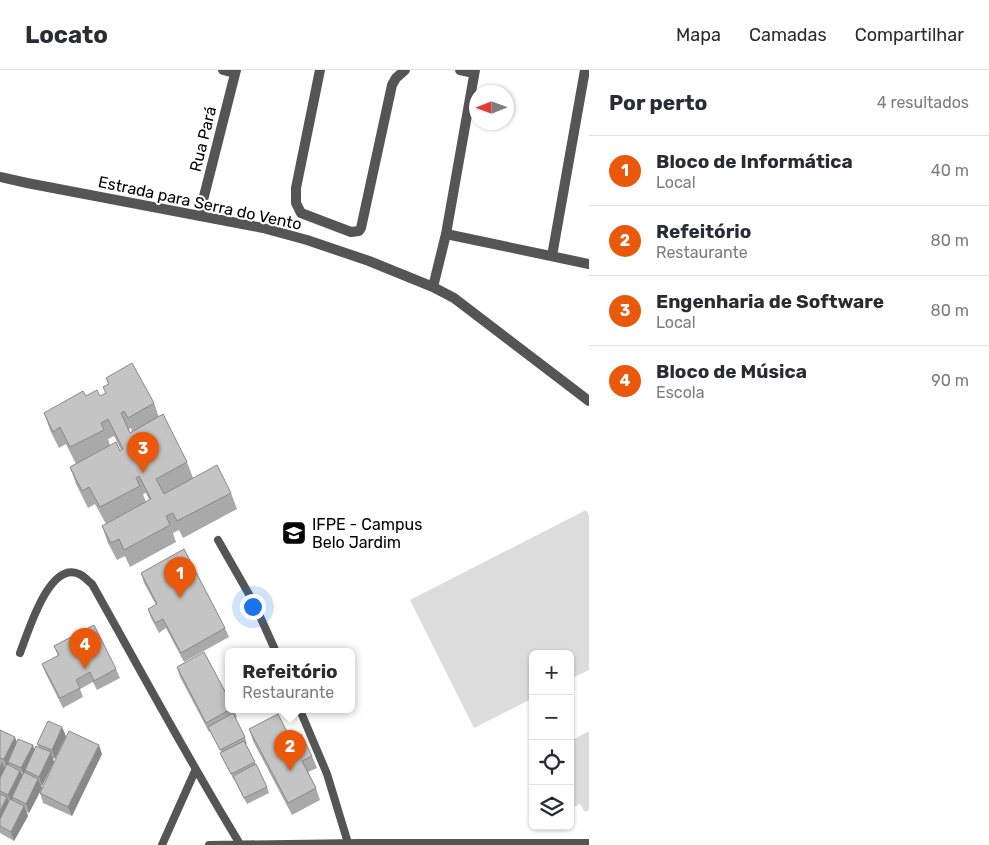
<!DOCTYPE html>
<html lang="pt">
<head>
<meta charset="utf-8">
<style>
	body { margin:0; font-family:Rubik,sans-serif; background:#f7f7f7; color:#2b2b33 }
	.controls { position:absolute; right:15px; bottom:15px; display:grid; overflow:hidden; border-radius:8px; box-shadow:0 1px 4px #0004 }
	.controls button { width:45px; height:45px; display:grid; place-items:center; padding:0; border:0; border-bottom:1px solid #e1e1e2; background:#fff; color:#2b2b33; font:25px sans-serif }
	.compass { position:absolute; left:469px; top:15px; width:45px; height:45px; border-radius:50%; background:#fff; box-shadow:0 1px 4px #0004; rotate:269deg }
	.you { position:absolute; left:252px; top:536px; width:18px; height:18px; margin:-12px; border:4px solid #fff; border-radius:50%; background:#1a73e8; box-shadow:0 0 0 8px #1a73e833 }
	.badge { display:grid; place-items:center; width:32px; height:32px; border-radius:50%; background:#ea580c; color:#fff; font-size:16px; font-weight:700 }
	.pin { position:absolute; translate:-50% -41px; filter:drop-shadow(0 1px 2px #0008) }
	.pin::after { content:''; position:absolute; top:26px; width:18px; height:15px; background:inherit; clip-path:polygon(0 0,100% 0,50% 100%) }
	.popup { position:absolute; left:225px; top:578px; width:130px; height:65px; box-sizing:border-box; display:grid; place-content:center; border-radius:8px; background:#fff; filter:drop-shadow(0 1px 4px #0005); font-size:16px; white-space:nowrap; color:#7c7c81 }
	.popup b { font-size:19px; color:#2b2b33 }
	.popup::after { content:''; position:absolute; left:50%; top:100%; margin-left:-10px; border:10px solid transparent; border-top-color:#fff }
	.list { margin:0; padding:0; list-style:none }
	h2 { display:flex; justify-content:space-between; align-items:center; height:65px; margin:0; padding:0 20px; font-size:21px }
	h2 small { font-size:16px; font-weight:400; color:#7c7c81 }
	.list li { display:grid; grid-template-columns:32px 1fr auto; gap:15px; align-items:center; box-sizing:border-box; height:70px; padding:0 20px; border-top:1px solid #e1e1e2 }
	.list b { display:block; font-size:19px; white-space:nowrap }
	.list p { margin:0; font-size:16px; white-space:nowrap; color:#7c7c81 }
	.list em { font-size:16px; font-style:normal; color:#7c7c81 }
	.icon { flex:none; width:28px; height:28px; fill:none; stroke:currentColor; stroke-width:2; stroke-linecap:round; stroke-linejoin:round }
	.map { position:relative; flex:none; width:589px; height:775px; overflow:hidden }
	header { display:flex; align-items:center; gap:30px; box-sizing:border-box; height:70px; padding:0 25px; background:#fff; border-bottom:1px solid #e1e1e2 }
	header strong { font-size:24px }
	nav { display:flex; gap:28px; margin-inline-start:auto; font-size:18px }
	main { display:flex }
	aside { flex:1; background:#fff }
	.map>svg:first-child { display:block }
	.green { fill:#dcdcdc }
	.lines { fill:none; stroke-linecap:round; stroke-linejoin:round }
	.service { stroke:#555; stroke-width:8 }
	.minor { stroke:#555; stroke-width:10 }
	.wall { fill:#a9a9a9; fill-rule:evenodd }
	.shaded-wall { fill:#898989 }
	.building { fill:#c4c4c4; stroke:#898989 }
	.labels { text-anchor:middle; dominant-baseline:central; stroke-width:4; stroke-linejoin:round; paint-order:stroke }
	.street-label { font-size:16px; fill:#000; stroke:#fff }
	.poi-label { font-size:16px; fill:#000; stroke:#fff; text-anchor:start }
</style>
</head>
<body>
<header>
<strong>Locato</strong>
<nav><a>Mapa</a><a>Camadas</a><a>Compartilhar</a></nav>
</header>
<main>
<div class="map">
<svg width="589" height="775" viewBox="0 0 589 775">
	<rect width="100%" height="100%" fill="#fff"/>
	<path class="green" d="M586 440 589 445V600L570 609V584H533V628L474 658 410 530Z
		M589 661V740L585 742 580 734 570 739V671Z"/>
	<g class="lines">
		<path class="service" d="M218 470 254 533 276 582
			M20 583C28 563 49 490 79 504 84 506 88 511 92 514 141 601 188 689 240 774
			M300 640 327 704 348 773
			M162 775 195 701
			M209 775 359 773H589"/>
		<path class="minor" d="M223 0 235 3
			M320 0 296 118V133L301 143 351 162 359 161 361 158 392 15 396 8 405 0
			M460 0 474 3
			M0 107 27 113 263 158 307 170 369 191 433 217 454 228 589 331
			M199 146 236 0
			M446 164 589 194
			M552 186 585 0
			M433 217 446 164 475 0"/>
	</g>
	<path class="wall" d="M106 308 154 333 159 347 187 392 193 408 231 423 237 439 183 468 179 460 173 463 176 472 130 497 125 486 117 490 108 473 102 456 106 454 95 434 88 438 76 414 70 397 76 394 66 374 59 378 50 360 44 343 86 326H100L106 323 103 317 108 314ZM131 358 132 362 130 363 129 359ZM114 366 121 380 120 381 110 375 108 369ZM146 423 149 430 146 432 143 424Z
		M141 503 225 558 229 567 184 592 166 558 159 563 151 548 148 539 156 535 144 513Z
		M54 576 116 599 120 608 97 620 93 612 80 619 83 627 63 638 46 604 42 594 58 586Z
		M177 597 229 640H234L237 647 235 648 245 667 247 674H246L267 717 269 723 247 734 234 709V710L223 689 221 682 210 661 209 662 180 607Z
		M249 659 291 670 312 686 317 698 308 702 316 718 320 730 292 745 253 671Z
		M0 661 17 672 33 675 34 680 39 677 37 674 66 666 55 689 53 688 54 692 42 716 41 715 42 718 29 743 27 742 28 746 14 771 0 763Z
		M102 684 72 746 43 733 40 723Z"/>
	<path class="shaded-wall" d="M62 657 66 666 55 689 52 680Z
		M15 667 18 676 8 692 9 695 7 699 4 689Z
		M33 675 36 684 25 700 26 705 25 708 21 698Z
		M99 675 102 684 72 746 68 737Z
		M51 682 54 692 42 716 39 707Z
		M2 692 6 701 0 713V697Z
		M20 701 24 710 12 727 13 731 12 734 8 725Z
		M38 709 42 718 29 743 26 734Z
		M7 727 10 737 0 756V741Z
		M24 736 28 746 14 771 11 762Z"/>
	<path class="building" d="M132 293 154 333 128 348 124 341 121 343 130 363 163 344 187 392 156 409 164 424 217 395 231 423 177 451 173 443 166 446 170 455 124 480 119 469 111 473 102 456 151 429 139 406 136 408 140 416 100 437 89 417 82 421 70 397 116 372 120 381 123 379 108 349 101 353 104 360 70 377 60 357 53 362 44 343 83 321 86 326 97 320 100 326 106 323 103 317 109 314 106 308Z
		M184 479 225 558 181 583 163 549 155 553 148 539 157 534 141 503Z
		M94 555 116 599 94 611 90 602 76 610 80 618 60 628 42 594 59 585 54 576Z
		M204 582 229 629V640L206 653 177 597Z
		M233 643 245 667 220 680 208 657Z
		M278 644 291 670 301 664 312 686 302 691 316 718 288 733 249 659Z
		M48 651 62 657 52 680 37 674Z
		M0 660 15 667 4 689 0 688Z
		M69 661 99 675 68 737 40 723Z
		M18 669 33 675 21 698 8 692Z
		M244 671 255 692 231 704 220 683Z
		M36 676 51 682 39 707 25 700Z
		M7 694 20 701 8 725 0 721V708Z
		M256 694 267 717 244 728 233 706Z
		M24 702 38 709 26 734 12 727Z
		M0 724 7 727 0 741Z
		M10 729 24 736 11 762 0 756V749Z"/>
	<defs>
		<symbol id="university-square" viewBox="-11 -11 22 22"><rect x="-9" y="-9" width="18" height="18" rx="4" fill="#000" stroke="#fff"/><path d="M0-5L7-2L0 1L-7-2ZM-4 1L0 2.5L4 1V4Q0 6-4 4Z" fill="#fff"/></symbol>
	</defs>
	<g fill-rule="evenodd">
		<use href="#university-square" x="280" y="449" width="28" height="28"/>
	</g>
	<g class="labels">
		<g class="street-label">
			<text transform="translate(203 69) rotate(-76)">Rua Pará</text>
			<text transform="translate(200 133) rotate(12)">Estrada para Serra do Vento</text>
		</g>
		<g class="poi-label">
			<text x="312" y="454">IFPE - Campus<tspan x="312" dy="18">Belo Jardim</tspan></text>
		</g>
	</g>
</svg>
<div class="controls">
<button>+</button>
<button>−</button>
<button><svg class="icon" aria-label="locate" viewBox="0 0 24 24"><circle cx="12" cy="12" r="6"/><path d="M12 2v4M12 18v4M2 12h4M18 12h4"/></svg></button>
<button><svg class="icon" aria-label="layers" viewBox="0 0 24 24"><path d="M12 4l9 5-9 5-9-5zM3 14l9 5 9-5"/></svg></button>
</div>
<svg class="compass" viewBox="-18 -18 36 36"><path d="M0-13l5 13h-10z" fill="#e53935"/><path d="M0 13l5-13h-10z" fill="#7c7c81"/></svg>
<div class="you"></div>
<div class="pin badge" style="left:180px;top:528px">1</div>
<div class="pin badge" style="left:290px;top:701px">2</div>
<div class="popup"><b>Refeitório</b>Restaurante</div>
<div class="pin badge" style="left:143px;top:403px">3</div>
<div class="pin badge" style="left:85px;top:599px">4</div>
</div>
<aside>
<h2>Por perto<small>4 resultados</small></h2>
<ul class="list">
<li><span class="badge">1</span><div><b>Bloco de Informática</b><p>Local</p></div><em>40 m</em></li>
<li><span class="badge">2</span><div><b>Refeitório</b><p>Restaurante</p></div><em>80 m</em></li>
<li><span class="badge">3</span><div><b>Engenharia de Software</b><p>Local</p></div><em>80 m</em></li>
<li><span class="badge">4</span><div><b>Bloco de Música</b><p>Escola</p></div><em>90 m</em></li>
</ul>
</aside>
</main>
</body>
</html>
